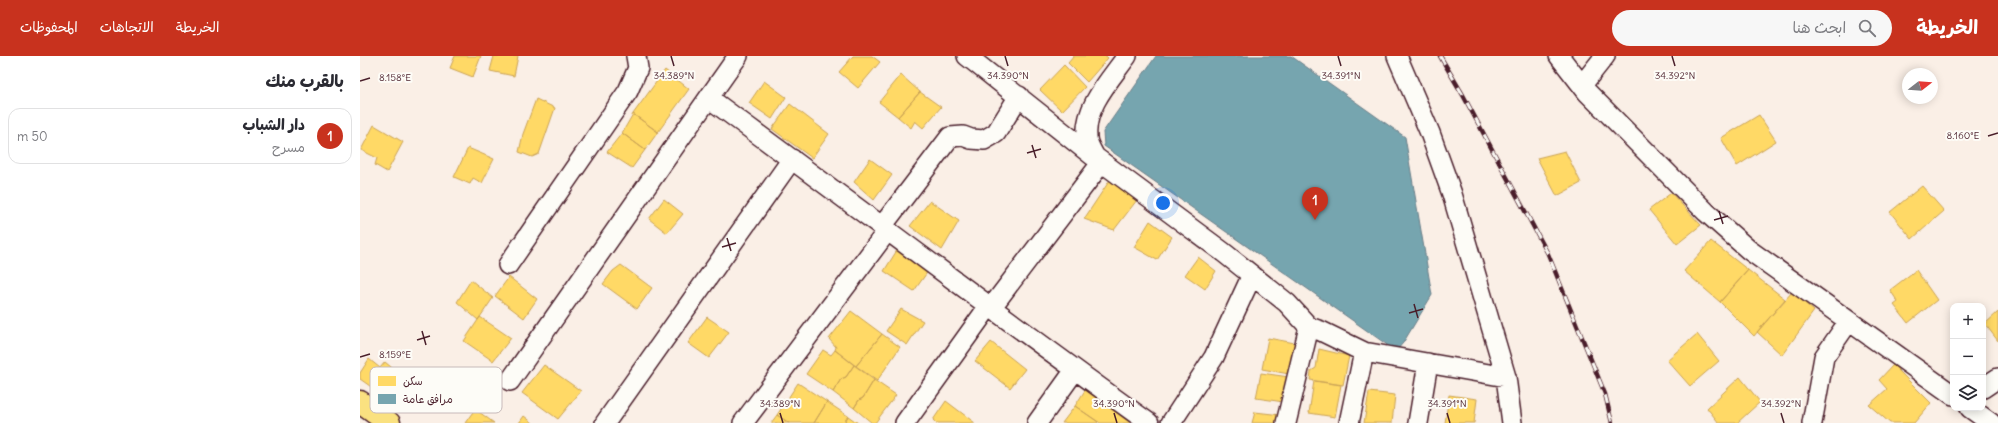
<!DOCTYPE html>
<html lang="ar">
<head>
<meta charset="utf-8">
<style>
	body { margin:0; font-family:Delius,"Playpen Sans Arabic",sans-serif; background:#f7f7f7; color:#2b2b33; direction:rtl }
	.controls { position:absolute; right:12px; bottom:12px; display:grid; overflow:hidden; border-radius:8px; box-shadow:0 2px 10px #0003 }
	.controls button { width:36px; height:36px; display:grid; place-items:center; padding:0; border:0; border-bottom:1px solid #e1e1e2; background:#fff; color:#2b2b33; font:20px sans-serif }
	.compass { position:absolute; left:1542px; top:12px; width:36px; height:36px; border-radius:50%; background:#fff; box-shadow:0 2px 10px #0003; rotate:73deg }
	.you { position:absolute; left:803px; top:147px; width:14px; height:14px; margin:-10px; border:3px solid #fff; border-radius:50%; background:#1a73e8; box-shadow:0 0 0 6px #1a73e833 }
	.badge { display:grid; place-items:center; width:26px; height:26px; border-radius:50%; background:#c8321e; color:#fff; font-size:13px; font-weight:700 }
	.pin { position:absolute; translate:-50% -33px; filter:drop-shadow(0 1px 2px #0008) }
	.pin::after { content:''; position:absolute; top:21px; width:14px; height:12px; background:inherit; clip-path:polygon(0 0,100% 0,50% 100%) }
	.list { margin:0; padding:0; list-style:none }
	h2 { display:flex; justify-content:space-between; align-items:center; height:52px; margin:0; padding:0 16px; font-size:17px }
	h2 small { font-size:13px; font-weight:400; color:#7c7c81 }
	.list li { display:grid; grid-template-columns:26px 1fr auto; gap:12px; align-items:center; box-sizing:border-box; height:56px; margin:0 8px 8px; padding:0 8px; border:1px solid #e1e1e2; border-radius:12px }
	.list b { display:block; font-size:15px; white-space:nowrap }
	.list p { margin:0; font-size:13px; white-space:nowrap; color:#7c7c81 }
	.list em { font-size:13px; font-style:normal; color:#7c7c81 }
	.icon { flex:none; width:22px; height:22px; fill:none; stroke:currentColor; stroke-width:2; stroke-linecap:round; stroke-linejoin:round }
	.map { position:relative; flex:none; width:1638px; height:367px; overflow:hidden; direction:ltr }
	header { display:flex; align-items:center; gap:24px; box-sizing:border-box; height:56px; padding:0 20px; background:#c8321e; color:#fff }
	header strong { font-size:19px }
	nav { display:flex; gap:22px; margin-inline-start:auto; font-size:14px }
	.search { width:280px; height:36px; background:#f7f7f7; display:flex; align-items:center; gap:10px; box-sizing:border-box; padding:0 14px; border-radius:22px; color:#7c7c81; font-size:15px }
	main { display:flex }
	aside { flex:1; background:#fff }
	.map>svg:first-child { display:block }
	.homes { fill:#ffd966; stroke:#c9a154 }
	.public { fill:#76a5af; stroke:#697d87 }
	.lines { fill:none; stroke-linecap:round; stroke-linejoin:round }
	.minor-casing { stroke:#4a1f2b; stroke-width:22 }
	.major-casing { stroke:#4a1f2b; stroke-width:25 }
	.minor { stroke:#fdfcf7; stroke-width:19 }
	.major { stroke:#fae180; stroke-width:22 }
	.rail-casing { stroke:#4a1f2b; stroke-width:4.5 }
	.rail { stroke:#fdfcf7; stroke-width:3; stroke-dasharray:9; stroke-linecap:butt }
	.ticks { fill:none; stroke:#4a1f2b; stroke-width:1.5 }
	.key { fill:#fdfcf7; stroke:#c7baba; stroke-width:1 }
	.key-label { font-size:11px; fill:#4a1f2b }
	.ticks-label { font-size:10px; text-anchor:middle; fill:#4a1f2b; stroke:#fdfcf7; stroke-width:4; stroke-linejoin:round; paint-order:stroke }
</style>
</head>
<body>
<header>
<strong>الخريطة</strong>
<div class="search"><svg class="icon" aria-label="search" viewBox="0 0 24 24"><circle cx="10" cy="10" r="6"/><path d="M15 15l6 6"/></svg>ابحث هنا</div>
<nav><a>الخريطة</a><a>الاتجاهات</a><a>المحفوظات</a></nav>
</header>
<main>
<div class="map">
<svg width="1638" height="367" viewBox="0 0 1638 367">
	<rect width="100%" height="100%" fill="#faefe6"/>
	<filter id="ink" filterUnits="userSpaceOnUse"><feTurbulence type="fractalNoise" baseFrequency=".025" numOctaves="2"/><feDisplacementMap in="SourceGraphic" scale="8" xChannelSelector="R" yChannelSelector="G"/><feConvolveMatrix kernelMatrix="1 2 1 2 8 2 1 2 1" color-interpolation-filters="sRGB"/></filter>
	<g filter="url(#ink)">
		<path class="homes" d="M95 0H121L113 21 90 12Z
			M134 0H158L154 20 130 15Z
			M493 0H512L520 6 498 32 479 16Z
			M714 0H746L748 2 727 26 708 7Z
			M704 9 725 31 702 55 680 34Z
			M305 14 329 33 298 76 273 58Z
			M541 19 560 36 538 61 519 46Z
			M404 25 426 41 412 63 389 47Z
			M560 36 581 51 563 72 555 65 551 72 538 61Z
			M176 43 195 52 179 98 172 101 159 96 163 78Z
			M430 48 469 78 452 102 412 73Z
			M273 58 298 76 285 94 262 77Z
			M1399 59 1416 85 1377 110 1361 82Z
			M14 69 43 86 27 116 15 109 17 102 1 94Z
			M262 77 285 94 272 112 247 96Z
			M878 109a18 18 0 1 1 36 0a18 18 0 1 1-36 0Z
			M108 92 134 103 122 127 113 122 110 128 94 121Z
			M1205 95 1221 127 1197 140 1177 102Z
			M963 97 982 100 999 109 1006 115 1013 123 1019 137 1021 153 1017 176 1008 194 993 209 973 219H966L962 195H944L931 188 921 179 914 164 912 150 916 123 923 112 931 106 948 99Z
			M510 103 532 119 514 144 494 126Z
			M750 124 777 144 754 174 724 163Z
			M1562 130 1584 155 1552 183 1530 156Z
			M1311 137 1341 169 1317 188 1289 154Z
			M304 143 323 158 307 177 289 163Z
			M570 145 599 165 582 194 550 170Z
			M790 165 812 181 797 204 774 191Z
			M1351 185 1388 214 1360 246 1324 215Z
			M541 188 571 211 554 235 524 215Z
			M838 201 856 215 845 233 825 219Z
			M261 209 292 232 277 253 243 228 253 215Z
			M1388 214 1425 243 1394 280 1360 246Z
			M1556 214 1577 244 1548 267 1534 249 1538 246 1530 234Z
			M149 221 177 243 164 262 135 240Z
			M111 224 133 242 118 264 97 246Z
			M1432 236 1454 255 1422 299 1397 276Z
			M541 253 563 265 547 289 526 275Z
			M491 255 522 278 496 310 475 294 476 291 469 283Z
			M1638 256V285L1625 268Z
			M120 261 151 282 133 305 104 285Z
			M347 261 369 276 349 302 328 287Z
			M522 278 540 291 517 325 496 310Z
			M1337 278 1359 305 1330 330 1307 304Z
			M908 282 935 287 929 318 902 313Z
			M631 286 665 313 650 332 615 305Z
			M959 293 989 300 983 329 950 324 951 315 956 312Z
			M463 294 471 299 475 294 494 309 486 321 481 323 473 336 446 318Z
			M9 303 20 312 25 306 43 321 27 342 0 323V317Z
			M184 309 221 335 198 363 162 337Z
			M494 309 514 324 503 342 499 344 494 352 473 336 481 323 486 321Z
			M1533 309 1571 347 1554 367H1530L1509 349 1527 333 1519 324Z
			M901 317 929 321 924 346 896 342Z
			M1380 321 1400 346 1377 367H1359L1347 352Z
			M514 324 536 339 515 367H512L494 352 499 344 503 342Z
			M954 325 981 329 975 361 949 357Z
			M438 327 467 346 454 367H429L417 359Z
			M729 328 774 360 769 367H740L715 350Z
			M1009 336 1035 339 1032 367H1004Z
			M1089 339 1117 343 1114 367H1085Z
			M586 345 615 367H576L573 364Z
			M467 346 488 360 484 367H454Z
			M715 350 738 366 737 367H702Z
			M115 353 134 367H105Z
			M895 356 921 359 919 367H892Z
			M417 359 429 367H411Z
			M164 360 173 367H159Z
			M488 360 498 367H484Z"/>
		<path class="public" d="M796 0H931L1045 81 1072 239 1043 287 1036 295 744 90 743 76Z"/>
		<g class="lines">
			<defs>
				<path id="minor" d="M607 0 733 100
					M767 0C750 24 724 51 727 81 727 88 732 95 735 101L863 196 927 247 949 271 961 275 1004 296 1146 321
					M1037 0 1070 77 1092 138 1146 321 1152 367
					M1199 0 1227 36 1346 156 1389 194 1593 339
					M1222 29 1245 0
					M350 43C496 150 641 261 789 367
					M523 169 590 81 603 80 611 83 624 84 636 77 659 40
					M148 209 268 35 278 12 276 0
					M631 252 742 106
					M150 325 378 0
					M1623 332 1638 322
					M1610 352 1631 367
					M245 367 432 103
					M383 367 528 174
					M545 367 629 250
					M677 367 715 314
					M811 367 854 301 892 219
					M926 367 949 271
					M989 367 1004 296
					M1058 367 1068 307
					M1452 367 1464 301 1489 265"/>
				<path id="major" d="M0 346 29 367"/>
			</defs>
			<use href="#minor" class="minor-casing"/>
			<use href="#major" class="major-casing"/>
			<use href="#minor" class="minor"/>
			<use href="#major" class="major"/>
			<defs>
				<path id="rail" d="M1080 0 1103 39 1188 198 1245 338 1252 367"/>
			</defs>
			<use href="#rail" class="rail-casing"/>
			<use href="#rail" class="rail"/>
		</g>
	</g>
	<path class="ticks" d="M311 0 314 10M645 0 648 10M978 0 981 10M1312 0 1315 10M0 25 10 22M1628 80 1638 77M672 89 676 102M667 97 681 93M1359 155 1363 168M1354 164 1368 160M367 182 371 195M362 191 376 187M1054 248 1058 262M1049 257 1063 253M62 275 66 289M57 284 70 280M0 301 10 298M420 357 423 367M754 357 757 367M1087 357 1090 367M1421 357 1424 367"/>
	<rect x="10" y="311" width="132" height="46" rx="6" class="key"/>
	<rect x="18" y="320" width="18" height="10" fill="#ffd966"/>
	<rect x="18" y="338" width="18" height="10" fill="#76a5af"/>
	<g class="key-label">
		<text x="43" y="329">سكن</text>
		<text x="43" y="347">مرافق عامة</text>
	</g>
	<g class="ticks-label">
		<text x="314" y="23">34.389°N</text>
		<text x="648" y="23">34.390°N</text>
		<text x="981" y="23">34.391°N</text>
		<text x="1315" y="23">34.392°N</text>
		<text x="35" y="25">8.158°E</text>
		<text x="1603" y="83">8.160°E</text>
		<text x="35" y="302">8.159°E</text>
		<text x="420" y="351">34.389°N</text>
		<text x="754" y="351">34.390°N</text>
		<text x="1087" y="351">34.391°N</text>
		<text x="1421" y="351">34.392°N</text>
	</g>
</svg>
<div class="controls">
<button>+</button>
<button>−</button>
<button><svg class="icon" aria-label="layers" viewBox="0 0 24 24"><path d="M12 4l9 5-9 5-9-5zM3 14l9 5 9-5"/></svg></button>
</div>
<svg class="compass" viewBox="-18 -18 36 36"><path d="M0-13l5 13h-10z" fill="#e53935"/><path d="M0 13l5-13h-10z" fill="#7c7c81"/></svg>
<div class="you"></div>
<div class="pin badge" style="left:955px;top:164px">1</div>
</div>
<aside>
<h2>بالقرب منك<small></small></h2>
<ul class="list">
<li><span class="badge">1</span><div><b>دار الشباب</b><p>مسرح</p></div><em>50 m</em></li>
</ul>
</aside>
</main>
</body>
</html>
